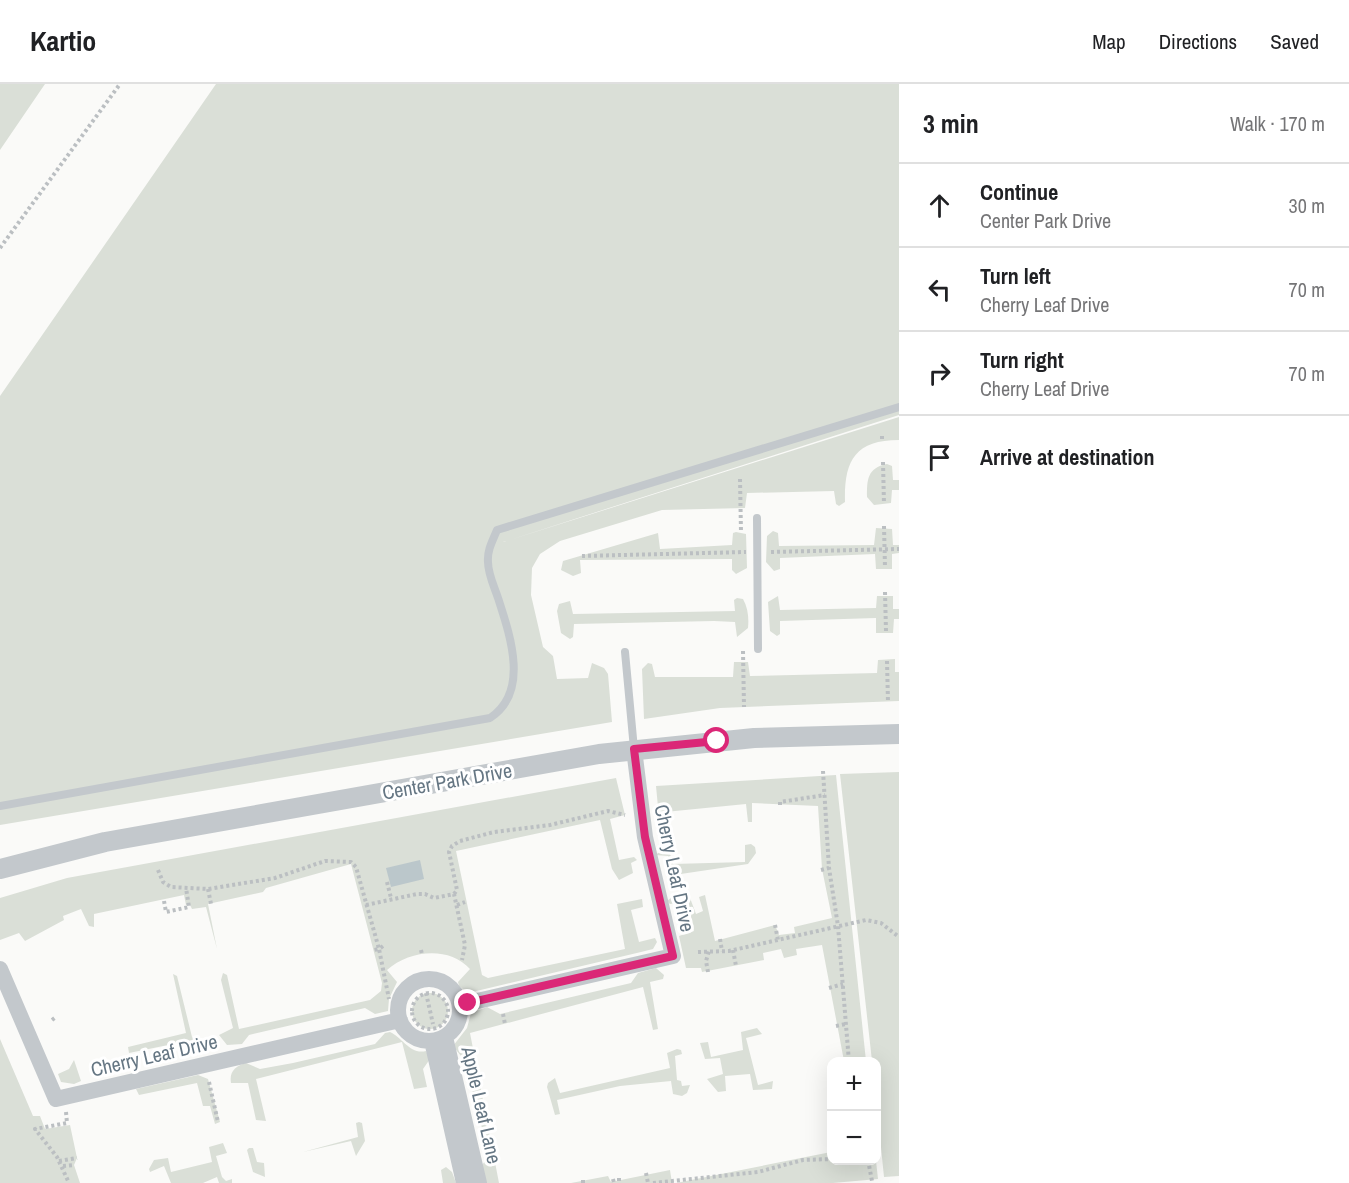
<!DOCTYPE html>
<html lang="en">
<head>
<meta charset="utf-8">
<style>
	body { margin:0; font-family:"Archivo Narrow",sans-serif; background:#f2f2f2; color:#202124 }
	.controls { position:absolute; right:18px; bottom:18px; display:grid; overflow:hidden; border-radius:12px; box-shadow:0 6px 24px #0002 }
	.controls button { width:54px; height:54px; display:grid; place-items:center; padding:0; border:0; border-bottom:2px solid #e0e0e0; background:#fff; color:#202124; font:30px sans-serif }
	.stop { position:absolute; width:18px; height:18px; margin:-14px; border:4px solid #db2777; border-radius:50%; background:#fff }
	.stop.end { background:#db2777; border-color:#fff; box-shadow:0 2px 6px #0008 }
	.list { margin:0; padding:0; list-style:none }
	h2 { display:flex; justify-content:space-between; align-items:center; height:78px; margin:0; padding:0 24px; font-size:26px }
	h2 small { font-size:20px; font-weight:400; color:#757577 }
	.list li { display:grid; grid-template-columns:39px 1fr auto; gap:18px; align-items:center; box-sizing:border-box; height:84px; padding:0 24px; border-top:2px solid #e0e0e0 }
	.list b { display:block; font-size:22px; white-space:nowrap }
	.list p { margin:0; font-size:20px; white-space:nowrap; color:#757577 }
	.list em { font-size:20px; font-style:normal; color:#757577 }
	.icon { flex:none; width:33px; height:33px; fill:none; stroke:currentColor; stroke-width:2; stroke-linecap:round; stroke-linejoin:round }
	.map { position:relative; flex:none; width:899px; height:1099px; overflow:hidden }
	header { display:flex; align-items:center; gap:36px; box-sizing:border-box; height:84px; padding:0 30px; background:#fff; border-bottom:2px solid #e0e0e0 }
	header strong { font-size:28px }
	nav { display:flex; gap:33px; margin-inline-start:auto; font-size:21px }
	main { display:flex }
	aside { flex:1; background:#fff }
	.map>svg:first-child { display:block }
	.green { fill:#dadfd7 }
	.water { fill:#bbc7cb }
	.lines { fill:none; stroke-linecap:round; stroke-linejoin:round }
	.path { stroke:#bbbfc2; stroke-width:4; stroke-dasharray:3 3; stroke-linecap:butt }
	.service { stroke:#c3c8cc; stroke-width:8 }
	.minor { stroke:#c3c8cc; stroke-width:16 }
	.tertiary { stroke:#c3c8cc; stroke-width:20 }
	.route { stroke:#db2777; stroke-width:8 }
	.labels { text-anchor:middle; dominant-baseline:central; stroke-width:6; stroke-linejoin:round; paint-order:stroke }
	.street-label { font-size:20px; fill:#657683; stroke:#fff }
</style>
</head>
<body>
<header>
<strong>Kartio</strong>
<nav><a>Map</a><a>Directions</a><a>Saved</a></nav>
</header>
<main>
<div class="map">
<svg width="899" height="1099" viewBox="0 0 899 1099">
	<rect width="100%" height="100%" fill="#fafaf8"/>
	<path class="green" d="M0 0H45L0 66Z
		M216 0H899V331L503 458 899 333V356C854 356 844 378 845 418L839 422 836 420 834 407 747 409 745 424 662 426 560 457 540 470 532 484 531 511 543 563 553 572 557 595 588 594 592 579 604 584 608 590 612 638 0 741V312Z
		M887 380 892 382 893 396H899V406H892L891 419 874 421 867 413C867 396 867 384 887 380Z
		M876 444 892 445 893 461H899V469L892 470V485H876L875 470 780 474V485L774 487 766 478 767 452 773 447 778 449 779 462 874 461Z
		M736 448 746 450 747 484 736 490 732 486V475L580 476 581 489 573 492 561 486 563 477 658 449 660 465 732 461 733 449Z
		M778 512 780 526 876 524 877 512H893V525H899V535H894L893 549H876V534L780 537V550L777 552 770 547 768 518Z
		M737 514 743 515C748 524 749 534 748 544L737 553 735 538 714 537 574 540 573 553 570 555 561 549 557 527 559 520 570 517 573 530 735 527 734 516Z
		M895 575V588H899V617L720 624 644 635 642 585 648 579 652 580 655 593H733L734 578H748L750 592 877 589 878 576Z
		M899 688V1092L884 1093 877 1024 876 978 872 977 840 690Z
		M836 691 866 977H844L822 861 796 865 797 871 784 874 781 865 763 869 764 876 702 888 701 884H686L679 852 694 847 688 818 670 820 667 817 672 813 690 814 696 830 703 827 699 813 705 811 715 857 775 841 779 851 795 849 794 843 832 834 822 785 818 722 752 719V738H748L746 720 665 728 668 744 665 745 660 744 656 702Z
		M616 694 625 731 610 735 619 776 634 773 637 776 631 779 633 789 619 796 612 785 600 736 456 767 482 891 488 894 625 865 617 820 642 815 643 823 631 826 639 858 655 854 657 858 653 865 641 868 468 909 459 902 458 898 470 885C449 862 410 866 387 886L397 898 389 915 388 927 375 930 365 924 249 951 242 960 227 961 219 951 233 944 221 896 223 889 227 891 239 945 370 916 381 907 382 899 351 780 266 804 263 808 208 820 217 865 206 823 192 825 190 821H186L184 811 94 830V843L89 842 81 825 63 832 64 836 25 857 19 849 0 856V814L67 794Z
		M751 760 755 763 756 769 748 780 674 791 668 772 655 771 668 763 673 780 745 778V761Z
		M656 884 664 891 663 895 650 898 658 945 653 946 643 903 470 949 499 1099H484L479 1085 489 1072 465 977 453 962 467 944 471 929 487 923 500 930 631 899 638 889Z
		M173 890 177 892 192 953 202 964 186 974 181 970 178 959 129 969 128 963 186 949Z
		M412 927a18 18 0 1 1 36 0a18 18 0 1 1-36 0Z
		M757 944 762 950 746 954 758 1001 773 997 772 1005 753 1006 750 990 725 992 726 1007 718 1008 707 995 723 990 720 974 705 975 700 959 708 958 711 973 743 966 741 948Z
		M390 948C402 953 410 971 426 967L430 975 423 985 427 1003 414 1005 402 958 256 995 266 1037 256 1036 248 999H231C229 987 236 982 246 979L260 985 293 979 375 960 385 949Z
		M0 955 33 1032H40L45 1045 70 1041 77 1074 74 1081 80 1099H0Z
		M677 965 681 966 682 970 675 972 677 996 681 997 682 1002 690 1001 687 1009 682 1012 673 1010 671 997 620 1002 557 1016 560 1030 555 1031 547 1003 548 999 555 994 560 1009 670 984 667 969Z
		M74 976 81 997 74 1000 61 998 58 990 69 985Z
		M198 991 208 995 220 1038 215 1040 210 1022H203L197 999 139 1011 136 1005Z
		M359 1038 362 1039 365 1057 356 1072 351 1057 303 1068 358 1053 356 1039Z
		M223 1059 227 1069 216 1072 222 1093 226 1097 232 1095V1099H219L217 1093 203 1099H171L164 1082 150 1088 149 1085 154 1076 168 1074 171 1088 212 1078 209 1063Z
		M249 1064H253L257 1078 264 1079 265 1093 253 1088 247 1066Z
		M831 1068 832 1076 876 1077 878 1095 833 1099H676Z
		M446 1083 452 1088 456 1099H443L441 1086Z
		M670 1086 672 1099H571L608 1092 611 1098Z"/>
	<path class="water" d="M420 776 424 795 391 803 386 784Z"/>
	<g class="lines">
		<path class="path" d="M0 164 120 0
			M882 355V350
			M883 378 884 420
			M740 395 741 448
			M884 442 885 483
			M771 468 899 465
			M582 472 746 468
			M885 508 886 547
			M743 567 744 623
			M887 577 888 618
			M823 687 829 784 838 842 849 978
			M780 721V718L825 711
			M158 786 163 798 171 803 208 805 275 794 325 777 351 778 356 783 379 865 374 866
			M821 786 829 784
			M387 798 391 814
			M208 805 211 820
			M454 810 457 806 449 768 452 762 460 757 494 748 550 741 608 727 625 731
			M164 817 166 828 189 823 186 804
			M366 821 417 810H425L434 814 454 810 465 861 462 876
			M457 821 465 818
			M775 841 778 856
			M720 855 722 867
			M383 862 379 865 389 915
			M421 866 422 870
			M733 866 736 882
			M698 868 729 867 866 836 881 839 899 853
			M708 888 706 877 709 867
			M829 904 843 900
			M412 927a18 18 0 1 1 36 0a18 18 0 1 1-36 0Z
			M426 909 433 940
			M503 930 505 940
			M52 936 56 933
			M836 942 846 940
			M209 998 218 1038
			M66 1028 67 1039 35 1045 57 1073 69 1099
			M868 1076 872 1097
			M59 1077 77 1074
			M63 1082 74 1081
			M646 1089 648 1099
			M619 1094V1099
			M613 1095 614 1099
			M583 1096V1099
			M653 1099 758 1088 803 1076 832 1075"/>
		<path class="service" d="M757 434 758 565
			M625 568 634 665
			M0 722 490 634C530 608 510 551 498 514 494 502 488 490 488 478 487 466 493 456 497 446L899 323"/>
		<path class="minor" d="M0 885 56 1015 400 936
			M398 926a31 31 0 1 1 62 0a31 31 0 1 1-62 0Z
			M460 921 673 872 645 753 634 665
			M445 953 479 1099
			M432 957 464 1099"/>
		<path class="tertiary" d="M0 785 105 758 599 670 754 654 899 650"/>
	</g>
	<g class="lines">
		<path class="route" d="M468 919 673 872 645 753 634 665 717 657"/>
	</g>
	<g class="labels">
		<g class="street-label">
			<text transform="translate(447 697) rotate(-10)">Center Park Drive</text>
			<text transform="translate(675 784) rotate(78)">Cherry Leaf Drive</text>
			<text transform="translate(154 971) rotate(-13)">Cherry Leaf Drive</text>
			<text transform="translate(482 1021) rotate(77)">Apple Leaf Lane</text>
		</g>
	</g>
</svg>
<div class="controls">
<button>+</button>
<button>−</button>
</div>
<div class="stop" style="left:717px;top:657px"></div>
<div class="stop end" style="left:468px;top:919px"></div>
</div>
<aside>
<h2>3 min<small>Walk · 170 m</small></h2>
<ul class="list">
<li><svg class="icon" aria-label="ahead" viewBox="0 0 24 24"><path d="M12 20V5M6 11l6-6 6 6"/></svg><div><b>Continue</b><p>Center Park Drive</p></div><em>30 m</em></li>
<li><svg class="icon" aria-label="left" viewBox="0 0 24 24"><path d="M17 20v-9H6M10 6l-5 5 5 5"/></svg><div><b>Turn left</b><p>Cherry Leaf Drive</p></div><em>70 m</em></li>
<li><svg class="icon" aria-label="right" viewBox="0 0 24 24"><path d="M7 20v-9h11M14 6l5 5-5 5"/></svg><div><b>Turn right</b><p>Cherry Leaf Drive</p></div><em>70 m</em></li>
<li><svg class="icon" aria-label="arrive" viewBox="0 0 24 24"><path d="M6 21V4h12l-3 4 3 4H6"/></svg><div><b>Arrive at destination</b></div></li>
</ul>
</aside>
</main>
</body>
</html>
